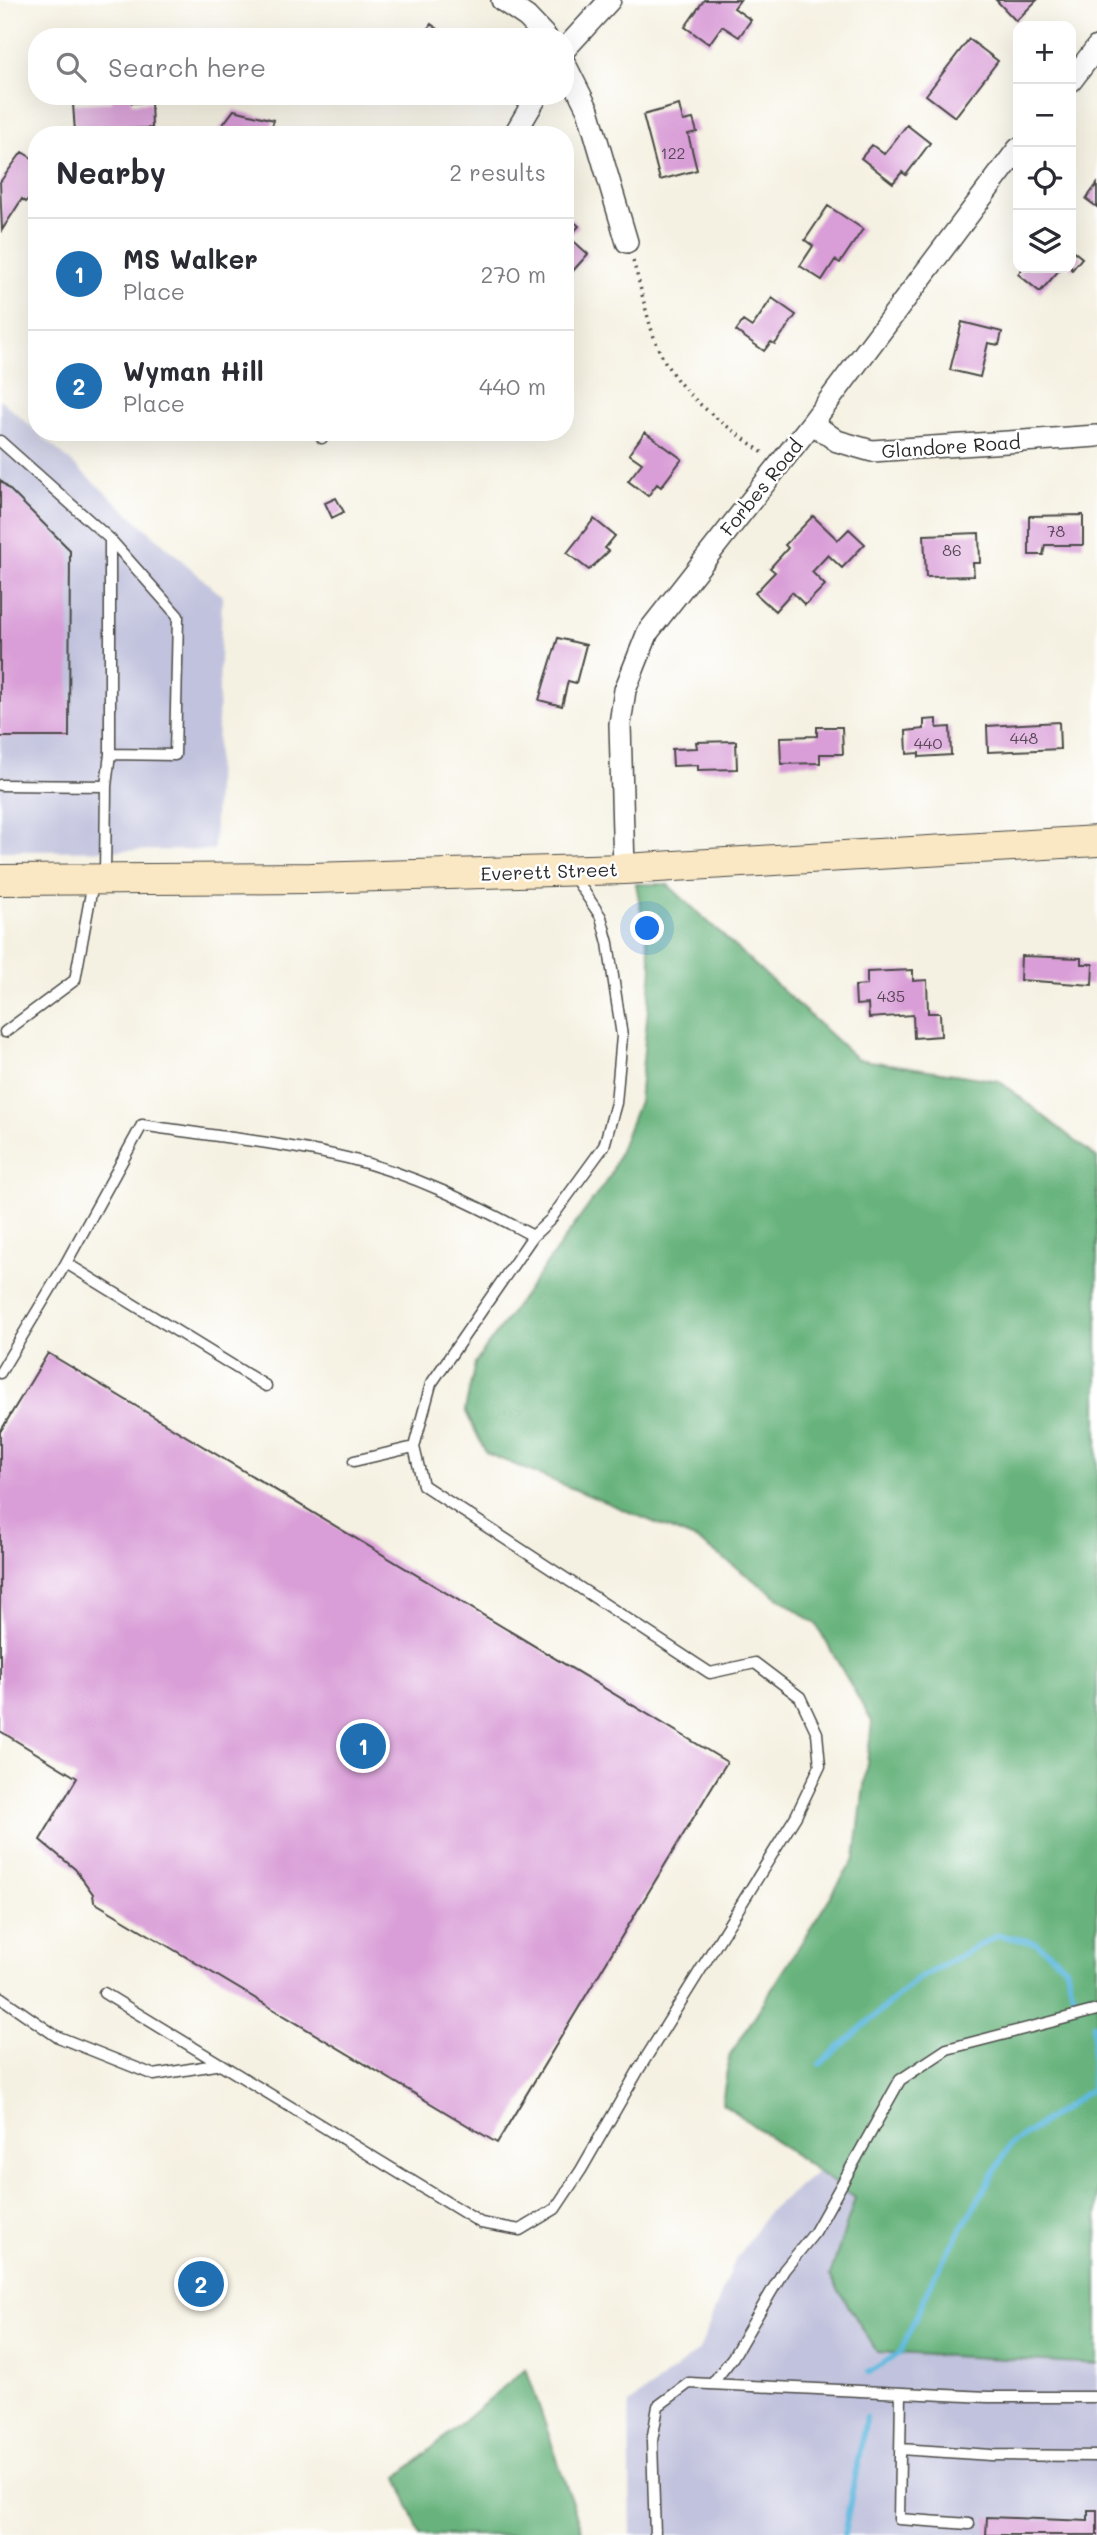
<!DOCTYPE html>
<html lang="en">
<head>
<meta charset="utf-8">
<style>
	body { margin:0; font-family:Mali,sans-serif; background:#f7f7f7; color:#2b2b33 }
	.controls { position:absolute; right:21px; top:21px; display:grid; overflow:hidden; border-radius:14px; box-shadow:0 7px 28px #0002 }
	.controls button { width:63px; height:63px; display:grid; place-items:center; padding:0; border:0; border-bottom:2px solid #e1e1e2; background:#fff; color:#2b2b33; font:35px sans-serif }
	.you { position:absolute; left:648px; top:929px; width:24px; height:24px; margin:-18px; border:5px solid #fff; border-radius:50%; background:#1a73e8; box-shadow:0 0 0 10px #1a73e833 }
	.badge { display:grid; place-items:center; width:46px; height:46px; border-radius:50%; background:#1f6fb2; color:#fff; font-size:23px; font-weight:700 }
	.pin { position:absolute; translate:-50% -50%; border:4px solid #fff; box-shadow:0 2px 7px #0006 }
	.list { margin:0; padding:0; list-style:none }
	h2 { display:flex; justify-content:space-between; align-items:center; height:91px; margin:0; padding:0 28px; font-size:30px }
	h2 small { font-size:23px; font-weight:400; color:#7c7c81 }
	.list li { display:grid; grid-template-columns:46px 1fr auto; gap:21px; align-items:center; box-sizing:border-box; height:112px; padding:0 28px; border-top:2px solid #e1e1e2 }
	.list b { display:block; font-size:26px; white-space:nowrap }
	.list p { margin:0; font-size:23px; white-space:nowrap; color:#7c7c81 }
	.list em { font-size:23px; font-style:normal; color:#7c7c81 }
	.icon { flex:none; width:38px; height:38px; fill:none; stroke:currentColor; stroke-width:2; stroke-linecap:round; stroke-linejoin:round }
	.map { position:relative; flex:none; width:1097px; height:2535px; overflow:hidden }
	.search { position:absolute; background:#fff; box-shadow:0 7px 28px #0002; left:28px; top:28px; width:546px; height:77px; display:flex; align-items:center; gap:18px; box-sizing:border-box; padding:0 24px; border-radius:28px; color:#7c7c81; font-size:26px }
	.panel { position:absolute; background:#fff; box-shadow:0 7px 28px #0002; left:28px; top:126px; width:546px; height:315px; border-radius:28px }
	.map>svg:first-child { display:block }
	.industrial { fill:#c1c2dd }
	.forest { fill:#67b37d; stroke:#496f54; stroke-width:2 }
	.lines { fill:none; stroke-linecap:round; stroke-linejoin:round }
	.stream { stroke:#61b9de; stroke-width:6 }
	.building { fill:#d99dd7 }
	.lane-casing { stroke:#494946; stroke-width:13 }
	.street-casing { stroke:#494946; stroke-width:24 }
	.secondary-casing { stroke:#494946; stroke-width:32 }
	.path { stroke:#494946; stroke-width:3.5; stroke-dasharray:2 5; stroke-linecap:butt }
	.lane { stroke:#fff; stroke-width:10 }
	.street { stroke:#fff; stroke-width:21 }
	.secondary { stroke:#fae7c3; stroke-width:30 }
	.labels { text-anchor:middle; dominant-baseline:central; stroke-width:5; stroke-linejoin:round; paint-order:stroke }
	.number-label { font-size:16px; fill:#564856 }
	.street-label { font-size:19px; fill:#2b2b2b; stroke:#fff }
</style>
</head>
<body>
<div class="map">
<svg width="1097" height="2535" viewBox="0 0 1097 2535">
	<rect width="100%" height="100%" fill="#fff"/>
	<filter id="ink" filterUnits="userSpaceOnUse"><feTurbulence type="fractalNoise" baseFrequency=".0143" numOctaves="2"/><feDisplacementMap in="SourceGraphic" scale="14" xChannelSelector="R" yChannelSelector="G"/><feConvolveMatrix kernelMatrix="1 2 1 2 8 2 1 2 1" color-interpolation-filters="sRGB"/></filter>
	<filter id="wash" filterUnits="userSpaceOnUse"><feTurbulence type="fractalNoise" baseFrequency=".00686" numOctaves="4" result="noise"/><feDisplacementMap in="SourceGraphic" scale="28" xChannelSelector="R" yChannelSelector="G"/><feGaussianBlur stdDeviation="1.57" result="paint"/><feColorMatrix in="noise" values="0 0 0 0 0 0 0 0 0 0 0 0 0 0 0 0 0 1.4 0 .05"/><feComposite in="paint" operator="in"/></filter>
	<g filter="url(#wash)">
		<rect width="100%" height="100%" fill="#f5f1e2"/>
		<path class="industrial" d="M0 399 222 596 214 850 0 851Z
			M819 2170 855 2198 830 2276 877 2352 1097 2364V2535H631L629 2404 699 2351 731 2268 768 2212Z"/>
		<path class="forest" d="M636 884H667L857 1059 999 1081 1097 1158V2364L877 2352 830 2276 855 2198 722 2103 729 2057 855 1858 872 1722 816 1624 697 1540 486 1453 465 1410 475 1363 610 1176 639 1101 652 968Z
			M526 2368 583 2535H420L398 2477Z"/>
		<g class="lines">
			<path class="stream" d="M820 2064 916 1980 998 1935 1037 1943 1066 1967 1076 2004
				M869 2372 900 2353 934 2276 1010 2145 1092 2089 1094 2024
				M844 2535 866 2418"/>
		</g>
		<g id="blocks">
			<path class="building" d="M704 0H740L734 8 751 20 739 37 722 26 709 44 685 27Z
				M996 0H1037L1016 21Z
				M431 24 449 37H422Z
				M969 39 998 61 955 117 926 95Z
				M112 96H132V103L151 102 152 128 75 132 73 104 112 102Z
				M679 105 683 121 693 119 697 132 688 134 697 170 660 180 643 115Z
				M234 110 274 120 269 135H215Z
				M907 125 930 143 906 175 902 172 893 183 861 158 872 145 884 154Z
				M22 152 37 161V186L26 202 22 199 2 230 0 182Z
				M1097 184V207L1086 199Z
				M828 206 863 229 840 263 835 260 822 280 800 266 813 246 805 240Z
				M565 214 579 226 569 237 588 254 571 273 565 268Z
				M1071 249 1082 258 1072 270 1071 269Z
				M1023 268H1061L1040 292 1018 274Z
				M772 298 796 315 775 344 771 342 764 351 736 331 743 321 752 327Z
				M962 322 1002 332 999 345 988 343 980 377 950 370Z
				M645 432 682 459 661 487 657 484 648 496 628 481 642 463 629 454Z
				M0 480 70 550 69 737H0Z
				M336 498 344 512 332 518 325 503Z
				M1083 515V545H1045L1043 555H1029V516Z
				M813 516 838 540 849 529 865 544 842 568 828 555 812 572 825 585 805 605 792 592 775 611 755 593 775 572 770 568 788 548 785 545Z
				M594 519 615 536 605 548 609 551 589 570 567 553Z
				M979 533 980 563H973L974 576 926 577 924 535Z
				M558 638 586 645 576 683 568 681 562 706 539 700Z
				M937 719V728L950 727 951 755 919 757V753L907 754 906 731 924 729V720Z
				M1059 722 1060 749 988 752 987 726Z
				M817 727H842L843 754H820V763L781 764 780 737 817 736Z
				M736 741 737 769 698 770V765L673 766 672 749 697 748 696 742Z
				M1021 956 1081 958V964H1093L1092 985 1020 980Z
				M913 970V981L927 980 928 1013H940L941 1036 914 1038 913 1015 869 1018 868 1004 856 1005 855 986 867 985V972Z
				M48 1353 727 1762 497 2143 94 1902 93 1894 75 1869 40 1840 77 1778 0 1731V1432Z
				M1088 2510H1097V2535H986L987 2517 1088 2521Z"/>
		</g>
	</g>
	<g filter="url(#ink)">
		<use href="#blocks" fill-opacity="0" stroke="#494946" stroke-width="2"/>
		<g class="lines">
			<defs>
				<path id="lane" d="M322 438 324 432
					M0 441 110 539V754L106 786 105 877
					M110 539 178 616 175 755 110 754
					M0 785 106 786
					M5 1032 75 980 93 882
					M66 1263 142 1125C210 1136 279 1142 347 1158 413 1174 474 1204 533 1236
					M0 1373 66 1263 266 1386
					M354 1461 414 1447 431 1384 533 1236 550 1220 604 1146 616 1103 622 1036 608 943 601 917 573 875
					M104 1993 481 2223 520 2230 555 2209 581 2170 639 2069 796 1816 820 1766 817 1733 800 1697 755 1663 710 1673 423 1485 414 1447
					M0 1997 56 2036 154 2075 221 2064
					M712 2384 733 2357 784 2270 815 2232 900 2080 947 2049 1097 2010
					M901 2393 899 2519 969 2524
					M900 2449 991 2455 1097 2456
					M655 2535 652 2441 658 2406 689 2383 988 2397H1097"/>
				<path id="street" d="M502 0 527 17 546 37
					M565 49 610 0
					M565 64 588 110 627 242
					M1071 81 1097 47
					M514 135 537 96
					M812 423 837 441 872 451 1097 436
					M624 869 620 724 625 690 648 632 812 423 1018 149"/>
				<path id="secondary" d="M0 880 311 878 624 869 1097 841"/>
			</defs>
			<use href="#lane" class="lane-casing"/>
			<use href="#street" class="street-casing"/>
			<use href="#secondary" class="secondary-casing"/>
			<path class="path" d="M633 261C642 290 647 322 659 350 679 396 725 424 763 453"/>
			<use href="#lane" class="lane"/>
			<use href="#street" class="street"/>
			<use href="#secondary" class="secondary"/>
		</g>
	</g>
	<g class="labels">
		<g class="number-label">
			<text x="673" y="152">122</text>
			<text x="1056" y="530">78</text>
			<text x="952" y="549">86</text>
			<text x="1024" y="737">448</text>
			<text x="928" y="742">440</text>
			<text x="891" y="995">435</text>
		</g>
		<g class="street-label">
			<text transform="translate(951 446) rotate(-4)">Glandore Road</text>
			<text transform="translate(761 487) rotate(-51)">Forbes Road</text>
			<text transform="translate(549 871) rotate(-2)">Everett Street</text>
		</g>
	</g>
</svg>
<div class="controls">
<button>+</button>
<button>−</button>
<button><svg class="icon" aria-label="locate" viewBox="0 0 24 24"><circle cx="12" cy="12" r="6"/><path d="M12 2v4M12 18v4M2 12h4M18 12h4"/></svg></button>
<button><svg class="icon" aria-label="layers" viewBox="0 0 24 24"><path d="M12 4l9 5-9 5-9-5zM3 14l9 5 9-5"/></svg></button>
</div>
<div class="you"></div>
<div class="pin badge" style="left:363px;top:1746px">1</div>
<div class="pin badge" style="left:201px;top:2284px">2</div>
<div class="search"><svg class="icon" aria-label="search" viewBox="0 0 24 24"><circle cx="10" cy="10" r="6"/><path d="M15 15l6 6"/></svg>Search here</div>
<section class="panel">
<h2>Nearby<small>2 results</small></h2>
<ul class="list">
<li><span class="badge">1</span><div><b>MS Walker</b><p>Place</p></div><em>270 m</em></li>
<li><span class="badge">2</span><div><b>Wyman Hill</b><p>Place</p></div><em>440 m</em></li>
</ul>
</section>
</div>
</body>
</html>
